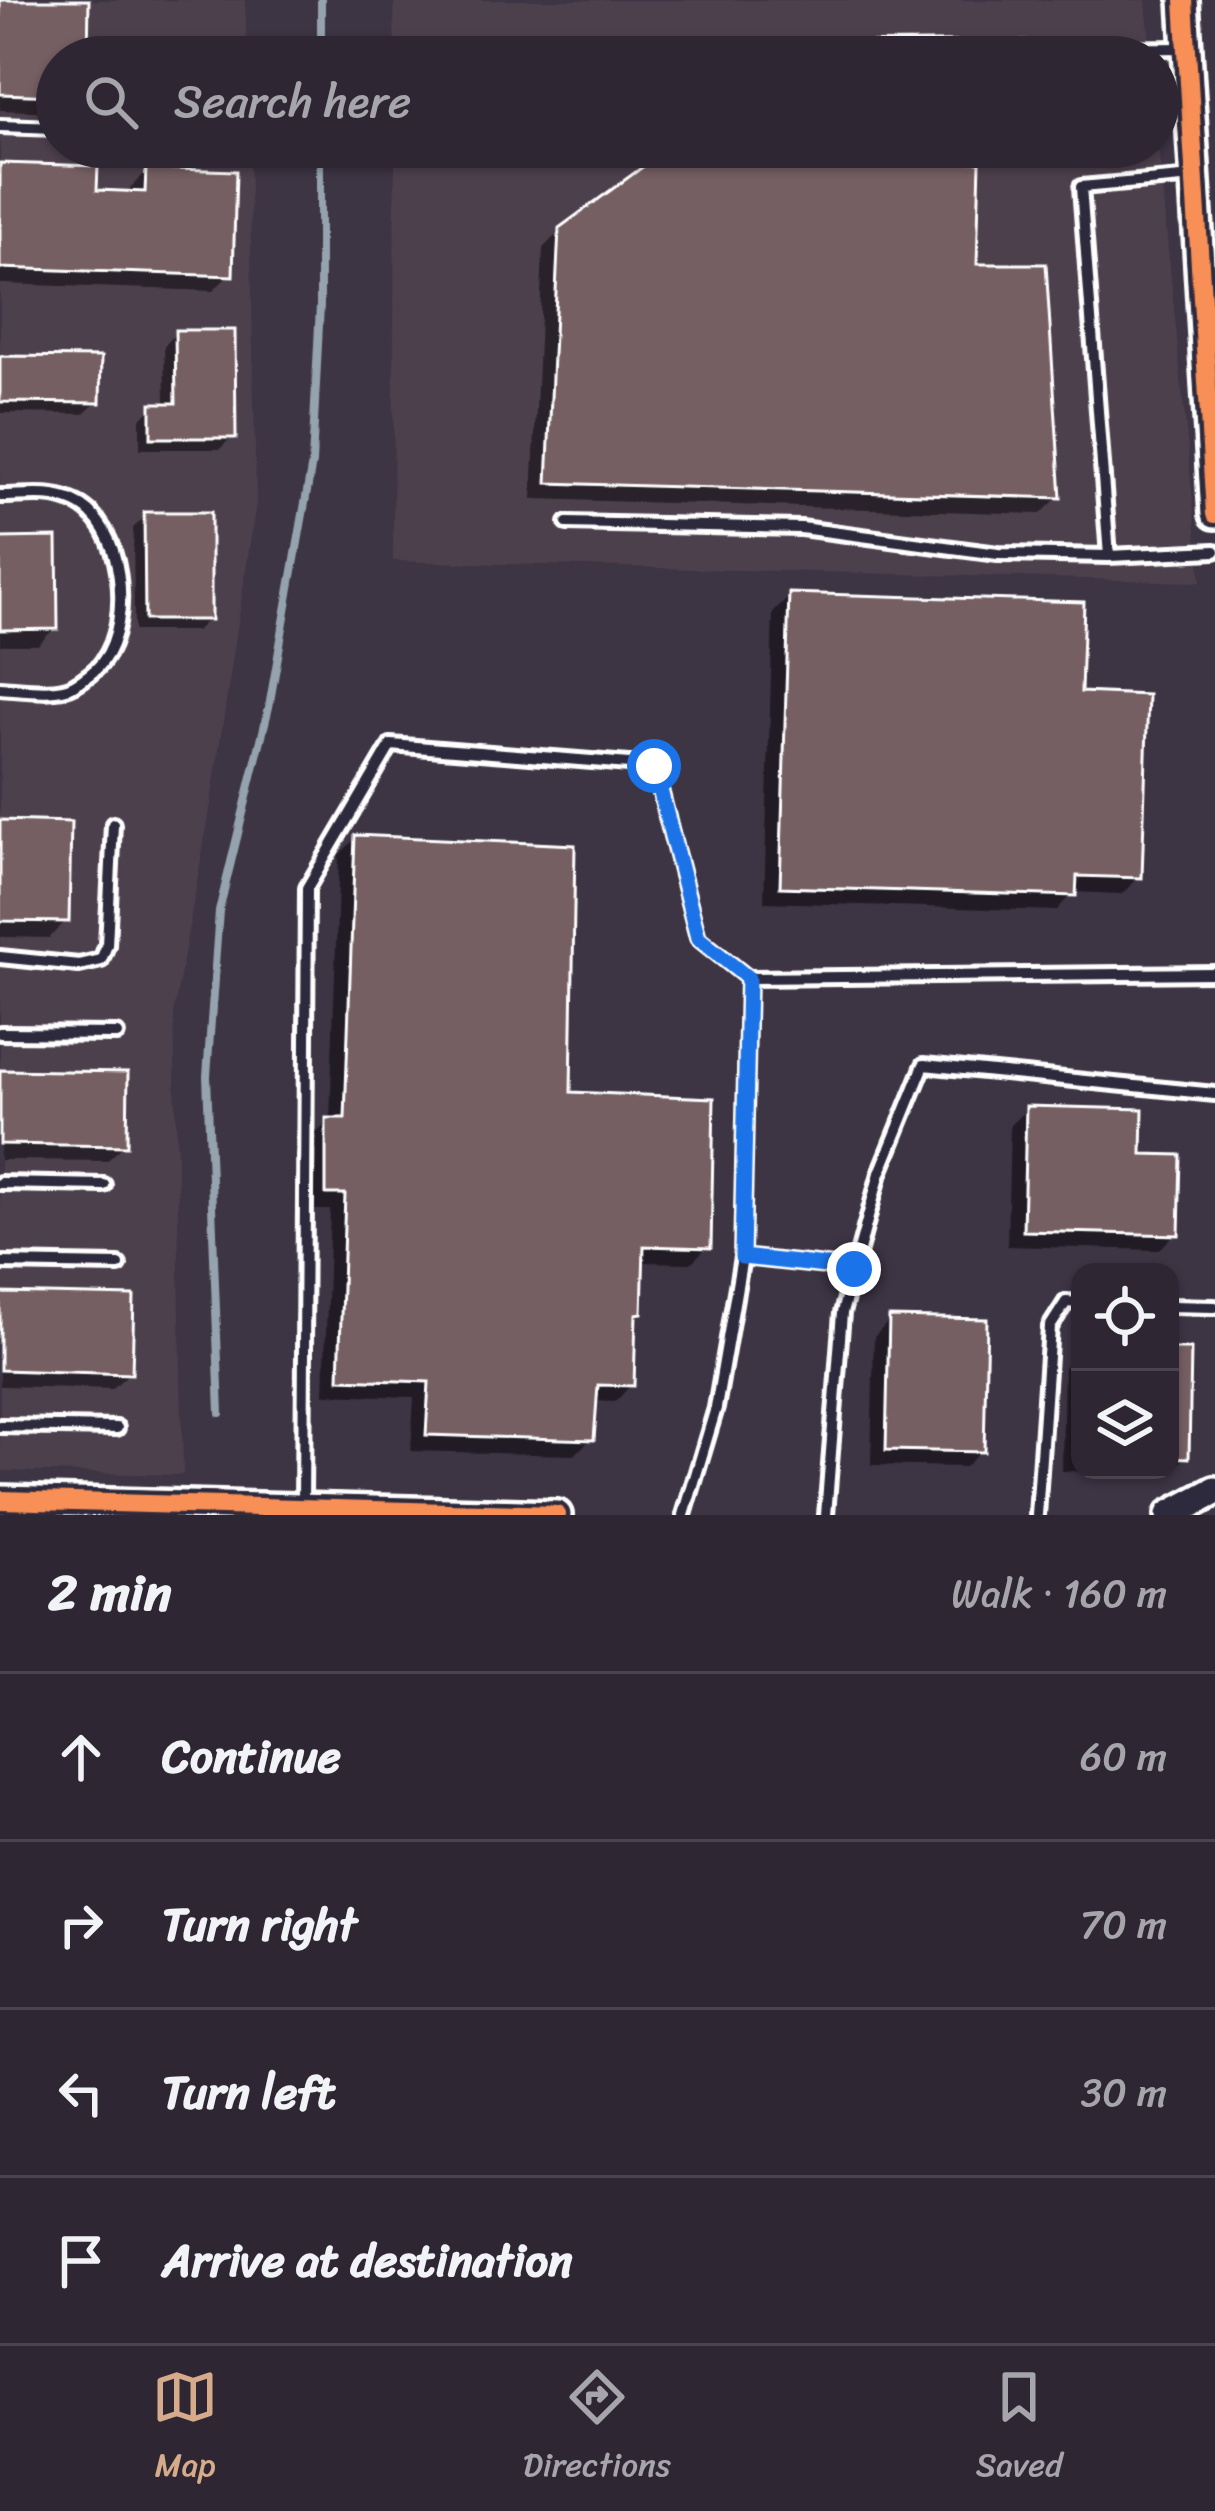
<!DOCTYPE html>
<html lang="en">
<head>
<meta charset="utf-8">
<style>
	body { margin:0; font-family:Sriracha,sans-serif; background:#3a333f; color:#f1f3f6 }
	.controls { position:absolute; right:36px; bottom:36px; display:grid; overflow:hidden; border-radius:24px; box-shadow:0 3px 9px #0004 }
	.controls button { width:108px; height:108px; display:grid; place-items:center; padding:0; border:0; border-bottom:3px solid #49444e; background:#2e2733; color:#f1f3f6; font:60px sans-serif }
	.stop { position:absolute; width:36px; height:36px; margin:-27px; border:9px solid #1a73e8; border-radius:50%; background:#fff }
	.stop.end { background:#1a73e8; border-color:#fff; box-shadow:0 3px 12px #0008 }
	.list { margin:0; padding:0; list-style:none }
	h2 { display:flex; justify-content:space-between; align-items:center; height:156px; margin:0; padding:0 48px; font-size:51px }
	h2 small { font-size:39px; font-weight:400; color:#a7a5ac }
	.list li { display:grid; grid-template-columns:78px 1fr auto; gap:36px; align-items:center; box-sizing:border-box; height:168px; padding:0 48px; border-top:3px solid #49444e }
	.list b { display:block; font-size:45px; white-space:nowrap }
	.list em { font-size:39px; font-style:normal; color:#a7a5ac }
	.icon { flex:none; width:66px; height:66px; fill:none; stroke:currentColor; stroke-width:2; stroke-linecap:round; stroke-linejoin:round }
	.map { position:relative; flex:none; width:1215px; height:1515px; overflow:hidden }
	.search { position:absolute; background:#2e2733; box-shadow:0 3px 9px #0004; left:36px; right:36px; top:36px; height:132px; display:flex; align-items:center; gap:30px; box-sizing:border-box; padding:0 42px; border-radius:66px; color:#a7a5ac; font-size:45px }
	.sheet { height:828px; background:#2e2733 }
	nav { display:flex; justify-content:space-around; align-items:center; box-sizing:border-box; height:168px; border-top:3px solid #49444e; background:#2e2733; font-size:33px; color:#a7a5ac }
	nav a { display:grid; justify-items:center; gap:6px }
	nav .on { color:#d6ab8b }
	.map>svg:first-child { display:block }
	.built { fill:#4e414d }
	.shadow { fill:#0007 }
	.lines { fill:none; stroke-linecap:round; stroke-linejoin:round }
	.stream { stroke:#94a3ad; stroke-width:8 }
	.building { fill:#745e62; stroke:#fff; stroke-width:3 }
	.service-casing { stroke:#fff; stroke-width:20 }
	.tertiary-casing { stroke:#fff; stroke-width:36 }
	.service { stroke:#2f2a3d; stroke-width:10 }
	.tertiary { stroke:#2f2a3d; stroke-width:27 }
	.cycleway-casing { stroke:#2f2a3d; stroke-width:26 }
	.cycleway { stroke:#f78f57; stroke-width:18 }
	.route { stroke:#1a73e8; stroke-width:15 }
</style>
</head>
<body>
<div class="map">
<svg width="1215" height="1515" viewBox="0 0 1215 1515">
	<rect width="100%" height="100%" fill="#3d3444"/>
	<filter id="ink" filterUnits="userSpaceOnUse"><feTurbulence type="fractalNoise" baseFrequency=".00833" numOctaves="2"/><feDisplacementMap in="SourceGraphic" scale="24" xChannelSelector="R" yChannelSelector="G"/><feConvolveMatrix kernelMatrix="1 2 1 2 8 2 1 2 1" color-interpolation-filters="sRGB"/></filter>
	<g filter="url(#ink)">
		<path class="built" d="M0 0H245L247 57H57V147H249L256 503 210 809 174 1010 183 1475 0 1471Z
			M394 0H1146L1151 57H395Z
			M395 147H1158L1201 582 393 561Z"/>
		<path class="shadow" d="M0 0 85 57H57V112L0 110Z
			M0 166 94 193 130 194V188L147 171 230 274 213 291 0 284Z
			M561 230 974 267 1058 497 1041 514 532 499 543 248Z
			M176 333 233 436 220 449H140V419L153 406H165L164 346Z
			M0 359 97 402 84 414 0 413Z
			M146 515 208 619 196 631H134L133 528Z
			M0 541 55 628 38 645H0Z
			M790 596 1078 695 1139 877 1122 894 1073 892 1056 911 764 902 773 613Z
			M0 823 66 921 49 938 0 937Z
			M356 838 568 1095 708 1246 691 1263 640 1262 639 1312 633 1319 631 1385 615 1402 594 1401 591 1439 574 1455 411 1451 414 1397 324 1394 330 1210H311L310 1138 330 1121 339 855Z
			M0 1073 124 1145 107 1161 0 1160Z
			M1027 1109 1138 1157 1176 1233 1159 1250 1007 1246 1010 1125Z
			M0 1296 129 1373 112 1389 0 1386Z
			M890 1320 981 1451 965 1467 871 1465 874 1337Z
			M1080 1351V1470H1170V1352L1186 1456 1170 1473 1062 1471 1064 1367Z"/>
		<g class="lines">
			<path class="stream" d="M321 57V0
				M220 1413 207 1076 219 911 269 707 312 463 320 305V147"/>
		</g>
		<path class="building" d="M0 0H89L88 57H57V96L0 94Z
			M663 152 980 162 977 264H1046L1061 498 547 483 559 228Z
			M0 163 98 166 97 190 145 192 146 168 236 171 233 276 0 268Z
			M175 330H235L236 438H151V403H176Z
			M0 356 101 357 100 403 0 402Z
			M144 512H211V620H145Z
			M57 537 58 629 0 630V538Z
			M789 593 1084 602 1081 692 1148 695 1142 878 1077 876 1076 896 780 887Z
			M0 820 71 822 69 922 0 921Z
			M355 835 575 845 571 1092 714 1098 711 1248 644 1246 642 1313 636 1314 634 1386 598 1385 594 1440 426 1435 429 1382 339 1379 345 1194H326V1118H345Z
			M0 1070 128 1072 127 1146 0 1144Z
			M1026 1106 1143 1109 1142 1154 1181 1155 1179 1235 1023 1231Z
			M0 1293 134 1296 132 1374 0 1370Z
			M889 1317 987 1319 984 1452 886 1450Z
			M1170 1349H1191L1189 1458 1170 1457Z"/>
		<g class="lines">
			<defs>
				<path id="service" d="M581 54 1185 48
					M0 126 57 128
					M1193 177 1081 187 1109 556 1215 551
					M0 496C25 496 51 491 74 502 124 523 133 621 103 661 98 669 83 680 74 685 57 695 20 689 0 688
					M567 523 801 528 998 554 1109 556
					M0 957 79 965 101 960 107 945 113 824
					M0 1033 117 1034
					M0 1183 104 1185
					M742 1257 854 1269
					M0 1263 119 1265
					M1170 1306 1215 1307
					M0 1426 117 1428
					M303 1505 307 888 391 745 654 766 698 938 748 978 1215 973
					M684 1515 716 1408 742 1257 748 978
					M826 1515 842 1313 880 1173 924 1065 1215 1094
					M1037 1515 1050 1327 1066 1302 1080 1303"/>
				<path id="tertiary" d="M1184 0 1215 514
					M0 1500 557 1515
					M1170 1515 1215 1491"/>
			</defs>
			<use href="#service" class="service-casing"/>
			<use href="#tertiary" class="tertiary-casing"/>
			<use href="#service" class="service"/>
			<use href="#tertiary" class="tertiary"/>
			<defs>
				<path id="cycleway" d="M1184 0 1215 514
					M0 1500 557 1515"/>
			</defs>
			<use href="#cycleway" class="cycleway-casing"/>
			<use href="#cycleway" class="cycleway"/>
		</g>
	</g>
	<g class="lines" filter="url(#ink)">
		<path class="route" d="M654 766 698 938 748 978 742 1257 854 1269"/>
	</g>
</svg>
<div class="controls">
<button><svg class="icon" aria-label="locate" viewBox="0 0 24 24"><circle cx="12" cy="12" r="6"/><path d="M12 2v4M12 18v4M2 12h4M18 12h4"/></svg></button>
<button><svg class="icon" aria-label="layers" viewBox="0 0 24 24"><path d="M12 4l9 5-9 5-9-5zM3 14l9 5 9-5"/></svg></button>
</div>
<div class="stop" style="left:654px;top:766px"></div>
<div class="stop end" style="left:854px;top:1269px"></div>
<div class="search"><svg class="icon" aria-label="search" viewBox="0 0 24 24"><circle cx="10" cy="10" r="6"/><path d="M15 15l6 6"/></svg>Search here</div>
</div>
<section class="sheet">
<h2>2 min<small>Walk · 160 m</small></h2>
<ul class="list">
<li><svg class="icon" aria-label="ahead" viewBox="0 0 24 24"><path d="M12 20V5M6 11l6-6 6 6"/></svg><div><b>Continue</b></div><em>60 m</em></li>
<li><svg class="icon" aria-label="right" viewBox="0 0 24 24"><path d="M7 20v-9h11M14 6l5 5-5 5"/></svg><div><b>Turn right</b></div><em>70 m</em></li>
<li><svg class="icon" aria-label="left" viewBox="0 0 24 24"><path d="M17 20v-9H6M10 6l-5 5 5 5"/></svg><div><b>Turn left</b></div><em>30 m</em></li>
<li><svg class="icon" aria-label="arrive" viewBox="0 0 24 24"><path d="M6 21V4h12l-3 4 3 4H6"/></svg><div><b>Arrive at destination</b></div></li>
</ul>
</section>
<nav>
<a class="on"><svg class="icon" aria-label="map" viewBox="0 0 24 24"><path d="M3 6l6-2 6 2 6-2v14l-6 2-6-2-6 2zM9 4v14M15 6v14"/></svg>Map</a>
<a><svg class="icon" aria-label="directions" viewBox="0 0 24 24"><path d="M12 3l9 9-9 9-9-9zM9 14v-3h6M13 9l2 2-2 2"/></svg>Directions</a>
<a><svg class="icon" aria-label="saved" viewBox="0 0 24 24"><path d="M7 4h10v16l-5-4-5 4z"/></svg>Saved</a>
</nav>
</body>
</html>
